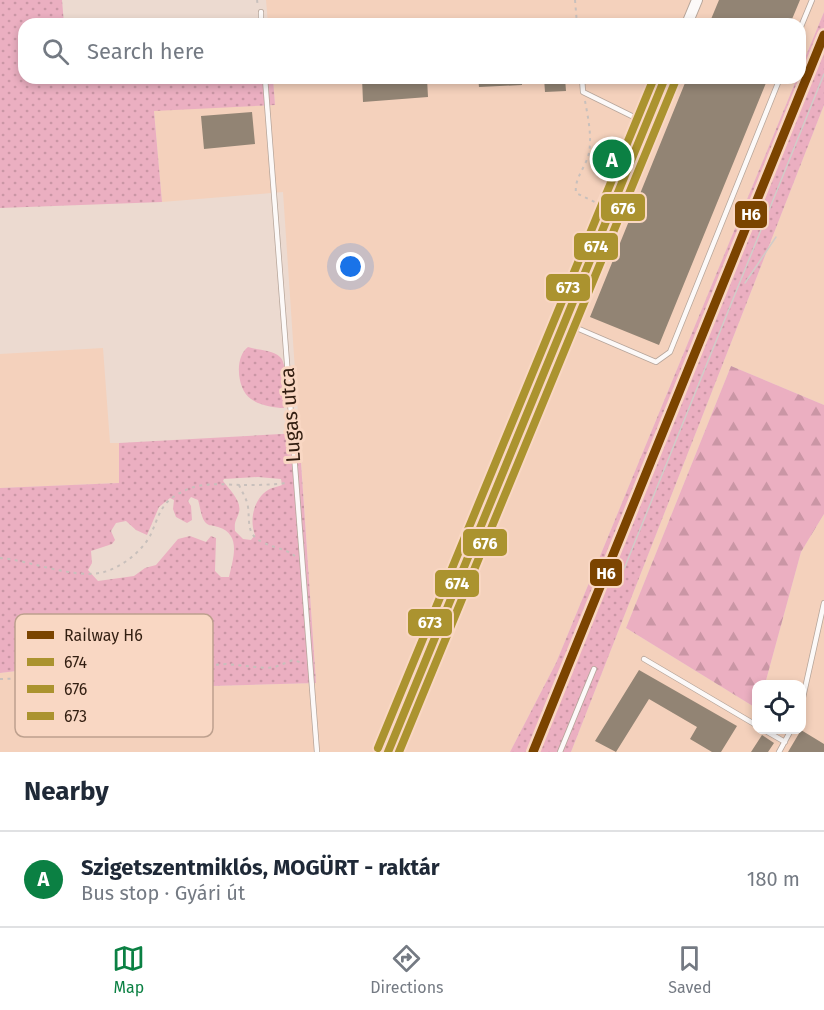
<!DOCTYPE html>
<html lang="en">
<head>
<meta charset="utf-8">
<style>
	body { margin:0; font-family:"Fira Sans",sans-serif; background:#f6f6f7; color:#1f2937 }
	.controls { position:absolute; right:18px; bottom:18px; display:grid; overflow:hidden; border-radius:12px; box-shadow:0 3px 9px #0003 }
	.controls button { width:54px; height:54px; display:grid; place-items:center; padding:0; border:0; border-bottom:2px solid #e0e1e3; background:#fff; color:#1f2937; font:30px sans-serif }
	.you { position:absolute; left:351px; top:267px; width:21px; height:21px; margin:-15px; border:4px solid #fff; border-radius:50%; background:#1a73e8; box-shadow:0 0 0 9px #1a73e833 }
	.badge { display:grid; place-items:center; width:39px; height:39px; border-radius:50%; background:#0b8043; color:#fff; font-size:20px; font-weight:700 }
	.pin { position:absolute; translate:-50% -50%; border:3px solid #fff; box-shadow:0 2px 6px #0006 }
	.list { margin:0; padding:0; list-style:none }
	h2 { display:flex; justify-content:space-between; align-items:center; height:78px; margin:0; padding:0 24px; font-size:26px }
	h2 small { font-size:20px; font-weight:400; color:#747a83 }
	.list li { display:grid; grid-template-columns:39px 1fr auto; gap:18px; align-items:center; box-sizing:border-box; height:96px; padding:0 24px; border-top:2px solid #e0e1e3 }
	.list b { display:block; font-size:22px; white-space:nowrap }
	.list p { margin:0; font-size:20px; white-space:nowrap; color:#747a83 }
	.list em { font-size:20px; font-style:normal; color:#747a83 }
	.icon { flex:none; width:33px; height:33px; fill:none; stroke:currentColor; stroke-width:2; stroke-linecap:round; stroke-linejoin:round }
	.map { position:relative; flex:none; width:824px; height:752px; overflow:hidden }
	.search { position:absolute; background:#fff; box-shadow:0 3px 9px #0003; left:18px; right:18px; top:18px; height:66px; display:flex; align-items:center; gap:15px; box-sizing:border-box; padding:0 21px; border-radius:18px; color:#747a83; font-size:22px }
	.sheet { height:174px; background:#fff }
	nav { display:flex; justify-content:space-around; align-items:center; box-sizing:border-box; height:84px; border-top:2px solid #e0e1e3; background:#fff; font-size:16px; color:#747a83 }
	nav a { display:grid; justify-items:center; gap:3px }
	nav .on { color:#0b8043 }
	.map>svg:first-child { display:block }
	.built { fill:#f4d1bc }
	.grass { fill:url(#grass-dots); fill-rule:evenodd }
	.forest { fill:url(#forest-firs) }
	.building { fill:#928474 }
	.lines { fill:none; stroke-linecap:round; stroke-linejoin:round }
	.service-casing { stroke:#b6a59a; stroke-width:6 }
	.tertiary-casing { stroke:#b6a59a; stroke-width:12 }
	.path { stroke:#c8c0bc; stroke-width:2; stroke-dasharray:3 4.5; stroke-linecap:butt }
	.service { stroke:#fcf9f8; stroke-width:4.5 }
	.tertiary { stroke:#fcf9f8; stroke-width:10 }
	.tram { stroke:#d1ccc8; stroke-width:1.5 }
	.bus-1-casing { stroke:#f9d7c3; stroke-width:12 }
	.bus-2-casing { stroke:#f9d7c3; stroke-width:12 }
	.bus-3-casing { stroke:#f9d7c3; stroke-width:12 }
	.bus-1 { stroke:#ab932f; stroke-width:8 }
	.bus-2 { stroke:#ab932f; stroke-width:8 }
	.bus-3 { stroke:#ab932f; stroke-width:8 }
	.rail-1-casing { stroke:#f9d7c3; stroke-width:14 }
	.rail-1 { stroke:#7b4400; stroke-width:9 }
	.labels { text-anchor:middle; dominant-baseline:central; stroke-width:6; stroke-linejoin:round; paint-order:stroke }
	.street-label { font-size:20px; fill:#321e11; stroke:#f9d7c3 }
	.key { fill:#f9d7c3; stroke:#bda08e; stroke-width:1.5 }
	.key-label { font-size:16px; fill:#321e11 }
	.line-badge { stroke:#f9d7c3; stroke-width:2 }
	.badge-label { font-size:16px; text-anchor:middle; font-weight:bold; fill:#fff }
</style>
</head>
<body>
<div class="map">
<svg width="824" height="752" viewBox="0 0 824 752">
	<defs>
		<pattern id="grass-dots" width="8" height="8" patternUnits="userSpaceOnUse" patternTransform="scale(1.5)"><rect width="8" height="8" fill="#ebafc1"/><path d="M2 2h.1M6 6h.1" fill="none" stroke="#ca96a5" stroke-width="1.8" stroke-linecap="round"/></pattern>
		<pattern id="forest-firs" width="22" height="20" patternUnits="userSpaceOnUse" patternTransform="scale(1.5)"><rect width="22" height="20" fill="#ebafc1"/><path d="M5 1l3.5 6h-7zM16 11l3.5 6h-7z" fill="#ca96a5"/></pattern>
	</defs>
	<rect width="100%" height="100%" fill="#ecdad0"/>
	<path class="built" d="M266 0H824V12L800 70V24H268Z
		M273 78H797L556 663 510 752H0V673L33 669 36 653 41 642 105 638 121 646 143 669 151 684 149 703 141 713 143 724 212 723V686L316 683 283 192 162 202 154 110 275 105Z
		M824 105V405L731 366 626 628 756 708V730H802V684H765L801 552 824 514V752H571Z
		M103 348 110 443H119L120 483 0 488V354Z"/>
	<path class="grass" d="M0 0H62L64 24H24V78H273L275 105 154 111 162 202 0 208Z
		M824 12V105L571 752H510L556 663 797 78H800V70Z
		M248 347C257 350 273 350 280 357 288 364 286 398 284 408 274 408 259 405 251 399 237 390 234 357 248 347Z
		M299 433 316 683 212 686V723L142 724 141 713C148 705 153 694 150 683 146 668 119 640 104 638 91 637 75 643 62 646L56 642H41L36 653 33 669 0 673V488L119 483V443ZM258 477 281 479 282 485C277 487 273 487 268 490 254 499 249 519 255 535L251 540 243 539 235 531C234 520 237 520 239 512 242 501 229 489 223 481L224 479ZM191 497 198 500C200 506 201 517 205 522 209 527 213 525 218 527 242 534 233 559 229 577H221L215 571 216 538 211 536 206 542 190 536 178 539 156 565 145 568 134 576 98 581 88 570 92 563 91 551 112 544 115 540 111 531 116 523 126 521 136 530 147 535 159 507 170 498 174 500 173 509 176 517 187 523 192 520 191 506 188 501Z"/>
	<path class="forest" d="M731 366 824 405V514L801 552 765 684H756V708L626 628Z"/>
	<path class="building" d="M719 0H800L790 24H709Z
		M362 78H427L428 97 363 102Z
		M478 78H522V85L479 87Z
		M544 78H565L566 91 545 92Z
		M687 78H768L659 345 590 317Z
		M252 112 255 144 204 149 201 116Z
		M639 670 737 726 721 752H712L690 739 697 727 649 699 616 752 595 741Z
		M801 730 824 744V752H788Z
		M762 735 774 743 768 752H751Z"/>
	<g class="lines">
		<defs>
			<path id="service" d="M261 12V24
				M800 29 812 0
				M265 78 317 752
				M582 78 583 92 646 123
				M565 323 656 362 670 352 780 78
				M644 659 756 725
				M802 702 824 603
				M764 730 785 742
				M560 752 594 669
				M779 752 791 730"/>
			<path id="tertiary" d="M687 24 697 0
				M388 752 665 78"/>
		</defs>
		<use href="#service" class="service-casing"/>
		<use href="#tertiary" class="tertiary-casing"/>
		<path class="path" d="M257 0 258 7
			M575 0 577 24
			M585 101C588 117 592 136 589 153 586 167 574 178 576 193L601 205
			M239 485C242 492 247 499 248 507 250 524 246 535 264 543 275 548 286 549 295 556
			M0 558C29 560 75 580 104 572 122 567 141 552 150 536 157 522 159 507 173 497 202 478 222 486 253 485 265 485 277 484 289 483
			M0 679 65 677 143 663 186 667 226 664 265 668 275 667 293 660 303 663"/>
		<use href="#service" class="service"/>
		<use href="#tertiary" class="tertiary"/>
		<path class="tram" d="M745 283 776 237
			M624 569 824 74"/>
		<defs>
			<path id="bus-1" d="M388 752 665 78"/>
			<path id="bus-2" d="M399 752 675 82"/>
			<path id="bus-3" d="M378 748 654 78"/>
		</defs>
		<use href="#bus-1" class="bus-1-casing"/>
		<use href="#bus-2" class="bus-2-casing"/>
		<use href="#bus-3" class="bus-3-casing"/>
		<use href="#bus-1" class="bus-1"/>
		<use href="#bus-2" class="bus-2"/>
		<use href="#bus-3" class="bus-3"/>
		<defs>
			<path id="rail-1" d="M533 752 824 35"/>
		</defs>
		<use href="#rail-1" class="rail-1-casing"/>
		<use href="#rail-1" class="rail-1"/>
	</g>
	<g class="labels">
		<g class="street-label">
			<text transform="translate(290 415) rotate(-94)">Lugas utca</text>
		</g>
	</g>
	<rect x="15" y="614" width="198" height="123" rx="9" class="key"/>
	<rect x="27" y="631" width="27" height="8" fill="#7b4400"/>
	<rect x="27" y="658" width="27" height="8" fill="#ab932f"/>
	<rect x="27" y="685" width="27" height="8" fill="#ab932f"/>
	<rect x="27" y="712" width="27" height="8" fill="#ab932f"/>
	<g class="key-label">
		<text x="64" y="641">Railway H6</text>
		<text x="64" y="668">674</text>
		<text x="64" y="695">676</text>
		<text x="64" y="722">673</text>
	</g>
	<g class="line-badge">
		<rect x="600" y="193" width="46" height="29" rx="6" fill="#ab932f"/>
		<rect x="734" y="200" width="34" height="29" rx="6" fill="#7b4400"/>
		<rect x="573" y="232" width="46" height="29" rx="6" fill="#ab932f"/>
		<rect x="545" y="273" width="46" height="29" rx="6" fill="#ab932f"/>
		<rect x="462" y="528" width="46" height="29" rx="6" fill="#ab932f"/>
		<rect x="589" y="558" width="34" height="29" rx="6" fill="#7b4400"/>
		<rect x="434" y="569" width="46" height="29" rx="6" fill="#ab932f"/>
		<rect x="407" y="608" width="46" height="29" rx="6" fill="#ab932f"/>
	</g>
	<g class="badge-label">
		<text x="623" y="214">676</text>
		<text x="751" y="220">H6</text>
		<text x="596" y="252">674</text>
		<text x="568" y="293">673</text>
		<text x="485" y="549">676</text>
		<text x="606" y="579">H6</text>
		<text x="457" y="589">674</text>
		<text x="430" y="628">673</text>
	</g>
</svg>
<div class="controls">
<button><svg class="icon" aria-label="locate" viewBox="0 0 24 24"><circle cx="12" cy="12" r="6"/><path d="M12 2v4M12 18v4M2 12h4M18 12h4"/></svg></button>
</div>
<div class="you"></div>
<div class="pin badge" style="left:612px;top:159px">A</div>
<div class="search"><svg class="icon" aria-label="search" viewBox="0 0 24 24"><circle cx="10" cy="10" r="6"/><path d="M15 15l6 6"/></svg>Search here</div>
</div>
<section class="sheet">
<h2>Nearby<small></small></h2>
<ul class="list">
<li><span class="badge">A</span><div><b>Szigetszentmiklós, MOGÜRT - raktár</b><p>Bus stop · Gyári út</p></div><em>180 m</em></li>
</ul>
</section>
<nav>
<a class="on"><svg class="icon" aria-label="map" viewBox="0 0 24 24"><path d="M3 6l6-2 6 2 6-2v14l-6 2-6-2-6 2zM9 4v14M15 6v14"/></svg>Map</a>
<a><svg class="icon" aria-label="directions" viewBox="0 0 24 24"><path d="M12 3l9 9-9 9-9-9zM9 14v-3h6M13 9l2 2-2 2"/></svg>Directions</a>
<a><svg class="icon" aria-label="saved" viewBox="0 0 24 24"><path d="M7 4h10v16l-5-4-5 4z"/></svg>Saved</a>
</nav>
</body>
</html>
